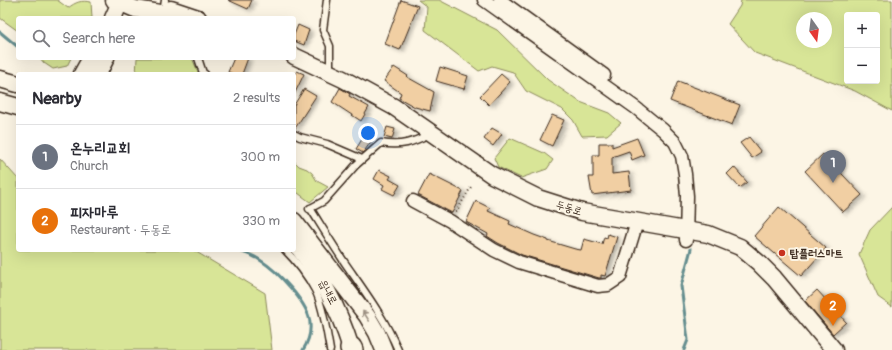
<!DOCTYPE html>
<html lang="en">
<head>
<meta charset="utf-8">
<style>
	body { margin:0; font-family:Pangolin,"Poor Story",sans-serif; background:#f2f2f3; color:#2b2b33 }
	.controls { position:absolute; right:12px; top:12px; display:grid; overflow:hidden; border-radius:4px; box-shadow:0 4px 16px #0002 }
	.controls button { width:36px; height:36px; display:grid; place-items:center; padding:0; border:0; border-bottom:1px solid #e1e1e2; background:#fff; color:#2b2b33; font:20px sans-serif }
	.compass { position:absolute; left:796px; top:12px; width:36px; height:36px; border-radius:50%; background:#fff; box-shadow:0 4px 16px #0002; rotate:166deg }
	.you { position:absolute; left:368px; top:133px; width:14px; height:14px; margin:-10px; border:3px solid #fff; border-radius:50%; background:#1a73e8; box-shadow:0 0 0 6px #1a73e833 }
	.badge { display:grid; place-items:center; width:26px; height:26px; border-radius:50%; background:#c8321e; color:#fff; font-size:13px; font-weight:700 }
	.pin { position:absolute; translate:-50% -33px; filter:drop-shadow(0 1px 2px #0008) }
	.pin::after { content:''; position:absolute; top:21px; width:14px; height:12px; background:inherit; clip-path:polygon(0 0,100% 0,50% 100%) }
	.list { margin:0; padding:0; list-style:none }
	h2 { display:flex; justify-content:space-between; align-items:center; height:52px; margin:0; padding:0 16px; font-size:17px }
	h2 small { font-size:13px; font-weight:400; color:#7c7c81 }
	.list li { display:grid; grid-template-columns:26px 1fr auto; gap:12px; align-items:center; box-sizing:border-box; height:64px; padding:0 16px; border-top:1px solid #e1e1e2 }
	.list b { display:block; font-size:15px; white-space:nowrap }
	.list p { margin:0; font-size:13px; white-space:nowrap; color:#7c7c81 }
	.list em { font-size:13px; font-style:normal; color:#7c7c81 }
	.icon { flex:none; width:22px; height:22px; fill:none; stroke:currentColor; stroke-width:2; stroke-linecap:round; stroke-linejoin:round }
	.map { position:relative; flex:none; width:892px; height:350px; overflow:hidden }
	.search { position:absolute; background:#fff; box-shadow:0 4px 16px #0002; left:16px; top:16px; width:280px; height:44px; display:flex; align-items:center; gap:10px; box-sizing:border-box; padding:0 14px; border-radius:4px; color:#7c7c81; font-size:15px }
	.panel { position:absolute; background:#fff; box-shadow:0 4px 16px #0002; left:16px; top:72px; width:280px; height:180px; border-radius:4px }
	.map>svg:first-child { display:block }
	.green { fill:#d8e597; stroke:#8a885a; fill-rule:evenodd }
	.lines { fill:none; stroke-linecap:round; stroke-linejoin:round }
	.stream { stroke:#658e8f; stroke-width:3 }
	.building { fill:#f1cfa3; stroke:#3b2a1e; filter:url(#shadow) }
	.lane-casing { stroke:#3b2a1e; stroke-width:9 }
	.street-casing { stroke:#3b2a1e; stroke-width:15 }
	.secondary-casing { stroke:#3b2a1e; stroke-width:19 }
	.highway-casing { stroke:#3b2a1e; stroke-width:24 }
	.path { stroke:#3b2a1e; stroke-width:2; stroke-dasharray:1 3; stroke-linecap:butt }
	.lane { stroke:#fcf5e5; stroke-width:6 }
	.street { stroke:#fcf5e5; stroke-width:12 }
	.secondary { stroke:#fcf5e5; stroke-width:16 }
	.highway { stroke:#fcf5e5; stroke-width:21 }
	.oneway { stroke:#9c9082 }
	.poi-dot { fill:#c8321e; stroke:#fcf5e5; stroke-width:1.5 }
	.labels { text-anchor:middle; dominant-baseline:central; stroke-width:4; stroke-linejoin:round; paint-order:stroke }
	.street-label { font-size:11px; fill:#3b2a1e; stroke:#fcf5e5 }
	.poi-label { font-size:11px; font-weight:bold; fill:#3b2a1e; stroke:#fcf5e5; text-anchor:start }
</style>
</head>
<body>
<div class="map">
<svg width="892" height="350" viewBox="0 0 892 350">
	<defs>
		<filter id="shadow"><feDropShadow dx="3.5" dy="2" stdDeviation="2" flood-color="#0004"/></filter>
	</defs>
	<rect width="100%" height="100%" fill="#fcf5e5"/>
	<filter id="ink" filterUnits="userSpaceOnUse"><feTurbulence type="fractalNoise" baseFrequency=".025" numOctaves="2"/><feDisplacementMap in="SourceGraphic" scale="8" xChannelSelector="R" yChannelSelector="G"/><feConvolveMatrix kernelMatrix="1 2 1 2 8 2 1 2 1" color-interpolation-filters="sRGB"/></filter>
	<g filter="url(#ink)">
		<path class="green" d="M0 0H57L68 8C76 2 81 0 91 2L92 18H18V31L0 18Z
			M418 0H439L497 30 548 80 580 102 609 113 621 123 607 135 582 136 573 120 562 109 526 91 513 72 492 66 479 71 425 30 427 7Z
			M741 0H892V111L855 91 755 53 728 24 740 6ZM847 15H877V81H847ZM802 18H826V42H802Z
			M40 58H71L67 66 53 69 44 63Z
			M137 58H192L199 74H136Z
			M510 138 544 153 553 160 547 169 521 178 498 167 494 158Z
			M0 159 18 179V250H193L265 293 272 350H0Z
			M294 161 299 166 307 169 312 173 317 181 328 187 310 202 294 190Z
			M892 207V307L878 297 859 254 870 230Z"/>
		<g class="lines">
			<path class="stream" d="M0 32 18 47
				M237 250C245 253 253 255 260 260 276 270 310 304 310 324 311 334 308 342 303 350
				M684 350 688 340 681 286 691 249"/>
		</g>
		<path class="building" d="M228 0H252L248 9Z
			M401 0 418 6 400 50 385 44Z
			M298 25 309 30 304 45 294 41V35Z
			M234 58H248L242 74H234L228 72Z
			M394 67 408 76 407 77 434 92 430 111 415 107 399 98 401 93 384 81Z
			M440 67 468 76 464 89 436 81Z
			M297 71 304 74 294 95V76Z
			M501 74 510 82 489 105 480 96Z
			M678 81 740 105 732 125 670 101Z
			M340 88 350 94 349 96 369 107 361 121 332 102Z
			M304 89 316 96 294 130V105Z
			M552 115 564 120 552 146 540 140Z
			M387 127 395 129 392 139 384 137Z
			M492 128 502 134 493 146 484 139Z
			M364 136 372 140 363 153 356 149Z
			M749 137 761 152 752 158 740 143Z
			M637 138 644 155 632 160 629 151 612 157V174L629 172 631 190 592 195 589 177H593V155H599V143H612V147Z
			M823 154 862 195 843 212 805 171Z
			M734 167 747 182 740 188 727 174Z
			M379 170 391 176 389 179 400 185 394 195 382 189 384 185 374 179Z
			M429 174 463 191 452 213 418 195Z
			M476 201 490 208 488 211 510 221 509 224 534 235 548 240V241L575 249 581 250 584 239 602 244 604 237 607 238 608 234 617 237 605 276 601 275V278H599L522 255 498 243 487 236 488 234 466 222Z
			M779 207 826 248 801 276 754 236Z
			M817 290 846 322 833 334 805 301Z"/>
		<g class="lines">
			<defs>
				<path id="lane" d="M327 0 323 30 330 46V71
					M165 12 164 7 165 0
					M198 58 203 73 205 74
					M294 134 300 137 327 144 362 159
					M310 208C322 227 333 245 345 263 365 292 384 317 398 350
					M309 209 324 201 356 165 381 143C401 147 413 142 430 134
					M285 250C296 261 307 275 315 290 323 305 327 333 330 350"/>
				<path id="street" d="M484 0 636 108 663 130 675 142 682 156 685 174 687 196 686 240
					M500 0 604 75
					M413 201 450 221 494 250 519 262 598 286 608 285 620 277 637 222"/>
				<path id="secondary" d="M114 0 135 9 172 15 180 18
					M171 9 198 18
					M113 18 121 0
					M294 56 343 79 394 107 492 175 538 198 582 212 708 234 740 247 759 263 774 278 834 350
					M82 74 91 58
					M98 74 106 58
					M0 79 18 84
					M0 102 18 107
					M294 221 367 316 377 333 384 350
					M294 242C321 275 338 307 351 348"/>
				<path id="highway" d="M351 348 352 350"/>
			</defs>
			<use href="#lane" class="lane-casing"/>
			<use href="#street" class="street-casing"/>
			<use href="#secondary" class="secondary-casing"/>
			<use href="#highway" class="highway-casing"/>
			<path class="path" d="M456 212 471 187"/>
			<use href="#lane" class="lane"/>
			<use href="#street" class="street"/>
			<use href="#secondary" class="secondary"/>
			<use href="#highway" class="highway"/>
		</g>
		<defs><path id="oneway-shaft" d="M-6 0H5M1.5-3L5.5 0L1.5 3" fill="none" stroke-width="1.6" stroke-linecap="round" stroke-linejoin="round"/></defs>
		<use class="oneway" href="#oneway-shaft" transform="translate(366 316) rotate(-123)"/>
	</g>
	<circle class="poi-dot" cx="782" cy="253" r="4"/>
	<g class="labels">
		<g class="street-label">
			<text transform="translate(569 208) rotate(17)">두동로</text>
			<text transform="translate(328 292) rotate(62)">읍내로</text>
		</g>
		<g class="poi-label">
			<text x="790" y="253">탑플러스마트</text>
		</g>
	</g>
</svg>
<div class="controls">
<button>+</button>
<button>−</button>
</div>
<svg class="compass" viewBox="-18 -18 36 36"><path d="M0-13l5 13h-10z" fill="#e53935"/><path d="M0 13l5-13h-10z" fill="#7c7c81"/></svg>
<div class="you"></div>
<div class="pin badge" style="left:833px;top:183px;background:#6b7280">1</div>
<div class="pin badge" style="left:833px;top:326px;background:#e8710a">2</div>
<div class="search"><svg class="icon" aria-label="search" viewBox="0 0 24 24"><circle cx="10" cy="10" r="6"/><path d="M15 15l6 6"/></svg>Search here</div>
<section class="panel">
<h2>Nearby<small>2 results</small></h2>
<ul class="list">
<li><span class="badge" style="background:#6b7280">1</span><div><b>온누리교회</b><p>Church</p></div><em>300 m</em></li>
<li><span class="badge" style="background:#e8710a">2</span><div><b>피자마루</b><p>Restaurant · 두동로</p></div><em>330 m</em></li>
</ul>
</section>
</div>
</body>
</html>
